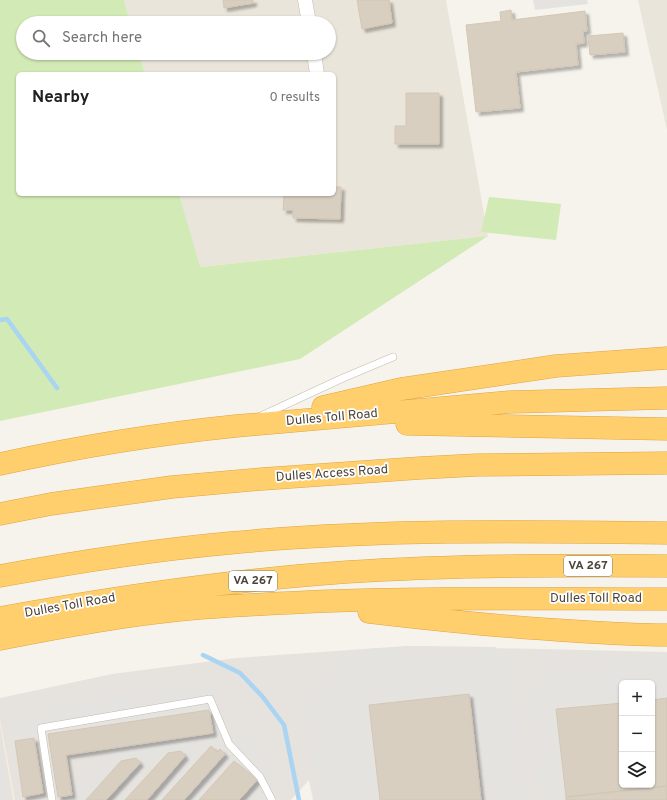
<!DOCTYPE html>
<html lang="en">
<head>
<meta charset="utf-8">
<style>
	body { margin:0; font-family:Overpass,sans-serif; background:#f2f2f2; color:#202124 }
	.controls { position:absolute; right:12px; bottom:12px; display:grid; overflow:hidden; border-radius:6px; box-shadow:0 1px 3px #0004 }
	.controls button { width:36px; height:36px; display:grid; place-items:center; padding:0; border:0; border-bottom:1px solid #e0e0e0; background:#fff; color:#202124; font:20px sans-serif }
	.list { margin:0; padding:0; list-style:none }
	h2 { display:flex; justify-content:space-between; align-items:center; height:52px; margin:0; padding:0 16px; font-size:17px }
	h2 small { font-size:13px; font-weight:400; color:#757577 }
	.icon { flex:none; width:22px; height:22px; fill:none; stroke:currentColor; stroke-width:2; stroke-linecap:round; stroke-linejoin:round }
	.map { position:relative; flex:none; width:667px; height:800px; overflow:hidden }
	.search { position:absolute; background:#fff; box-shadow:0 1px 3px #0004; left:16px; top:16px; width:320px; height:44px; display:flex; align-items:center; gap:10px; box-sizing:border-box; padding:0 14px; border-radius:22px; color:#757577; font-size:15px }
	.panel { position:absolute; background:#fff; box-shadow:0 1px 3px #0004; left:16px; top:72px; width:320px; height:124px; border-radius:6px }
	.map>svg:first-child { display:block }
	.residential { fill:#eae5da }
	.commercial { fill:#f7ead8 }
	.industrial { fill:#e6e2dd; fill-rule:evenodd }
	.green { fill:#d2eab5 }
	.parking { fill:#e5e3e0; fill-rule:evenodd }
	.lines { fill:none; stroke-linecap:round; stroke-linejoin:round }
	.stream { stroke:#a9d4f2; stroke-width:4.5 }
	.building { fill:#d8cfc1; stroke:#d3c7b4; filter:url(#shadow) }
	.service-casing { stroke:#c2bbae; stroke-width:8 }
	.minor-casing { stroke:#c2bbae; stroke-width:15 }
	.motorway-casing { stroke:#e0a43c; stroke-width:23 }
	.service { stroke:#fff; stroke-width:7 }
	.minor { stroke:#fff; stroke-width:14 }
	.motorway { stroke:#ffcf6e; stroke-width:22 }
	.labels { text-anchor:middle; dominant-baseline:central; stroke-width:3.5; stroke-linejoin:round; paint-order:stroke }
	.shield { fill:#fff; stroke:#817c74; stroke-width:1 }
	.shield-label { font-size:12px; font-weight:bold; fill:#4b4439 }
	.street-label { font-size:13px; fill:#4b4439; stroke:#fff }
</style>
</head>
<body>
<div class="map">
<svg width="667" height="800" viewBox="0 0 667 800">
	<defs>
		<filter id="shadow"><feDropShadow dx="3.5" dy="3.5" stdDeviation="1" flood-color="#0004"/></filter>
	</defs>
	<rect width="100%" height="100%" fill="#f6f3ec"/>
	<path class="residential" d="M124 0H446L488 236 199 267 179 194H334V74H145L139 53H329V23H130Z
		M638 0H667V130Z"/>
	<path class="commercial" d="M0 719 15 800H0Z"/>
	<path class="industrial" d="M406 646 667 652V800H313L309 780 291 800H15L0 719V698L112 674 236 658ZM622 683H652V785H622Z"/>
	<path class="green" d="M0 0H124L130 23H23V53H139L145 74H18V194H179L200 267 488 236 300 359 0 421Z
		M489 197 561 204 556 240 481 232Z"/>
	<path class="parking" d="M533 0H587L588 4 535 10Z
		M421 646 496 647 497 656 499 657 512 656 528 800H481L469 694 369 706 380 800H320L303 713 313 689 333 665 351 650Z
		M625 656H667V698L652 700V683H622V703L556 709 566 800H539L527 695 535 684 547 676 546 664Z
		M213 682 220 708 232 743 259 733 275 800H245L255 789 254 788 243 800H235L254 779 233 760 197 800H178L222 751 217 747 214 749 209 744 159 800H141L156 783 163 784 198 743 202 741V740L197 742 162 782 181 755 176 749 164 750 120 800H103L138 761 133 756 122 758 84 800H42L31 737 14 740 11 724 46 718 48 714 47 706ZM206 709 209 730 115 745 71 794 57 796 47 733Z
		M0 725 13 800H0Z"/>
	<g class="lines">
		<path class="stream" d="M0 320 7 319 57 388
			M203 655 240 673 262 696 284 725 299 800"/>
	</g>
	<path class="building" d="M223 0H253V3L224 8Z
		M357 0H389L392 23 362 29Z
		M511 10 512 20 585 11 587 31H583L584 43 576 44 578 65 516 72 520 108 476 112 466 25 501 21 500 12Z
		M623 33 625 52 590 55 588 36Z
		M406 93H439V144H395V126H406Z
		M334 187H341L340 219 293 218V210H283L284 194H334Z
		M469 694 481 800H380L369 705Z
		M667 698V786L566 797 556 709 622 703V785H652V700Z
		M209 710 213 733 66 755 72 795 58 797 48 734Z
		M34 738 43 793 23 797 15 741Z
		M211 746 217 752 220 749 225 754 184 800H162Z
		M181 751 185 756 147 800H125L168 753Z
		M136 758 140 763 106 800H86L121 761Z
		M234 761 257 780 239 800H199Z
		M667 786V800H566V797Z"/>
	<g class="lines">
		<defs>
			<path id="service" d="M261 416 343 378 393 357
				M52 800 41 728 210 699 229 744 260 777 272 800"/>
			<path id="minor" d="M305 0 309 23
				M314 53 317 74"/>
			<path id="motorway" d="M323 407 401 389 556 366 667 358
				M407 424 667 429
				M0 464C78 447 157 434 236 426L510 402 667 398
				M0 514 51 504 172 487 262 479 420 468 477 465 667 463
				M0 576C76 562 153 550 230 543 375 529 521 531 667 533
				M369 612C437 620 504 627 573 631 604 633 635 635 667 635
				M0 618C115 597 231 580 347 572 453 565 561 565 667 566
				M0 639C60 627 119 616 179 610 222 606 264 604 307 602 427 597 547 599 667 599"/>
		</defs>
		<use href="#service" class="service-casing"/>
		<use href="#minor" class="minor-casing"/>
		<use href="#motorway" class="motorway-casing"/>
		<use href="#service" class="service"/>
		<use href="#minor" class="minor"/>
		<use href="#motorway" class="motorway"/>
	</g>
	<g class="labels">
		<g class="shield">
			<rect x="564" y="556" width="48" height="20" rx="3"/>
			<rect x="229" y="571" width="48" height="20" rx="3"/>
		</g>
		<g class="shield-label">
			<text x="588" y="566">VA 267</text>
			<text x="253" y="581">VA 267</text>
		</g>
		<g class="street-label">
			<text transform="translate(332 418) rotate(-5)">Dulles Toll Road</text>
			<text transform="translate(332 474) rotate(-4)">Dulles Access Road</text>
			<text x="596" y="599">Dulles Toll Road</text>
			<text transform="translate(70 606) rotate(-10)">Dulles Toll Road</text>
		</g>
	</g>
</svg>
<div class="controls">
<button>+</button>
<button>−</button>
<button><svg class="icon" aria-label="layers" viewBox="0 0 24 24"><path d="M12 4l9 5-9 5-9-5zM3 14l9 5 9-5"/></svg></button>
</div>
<div class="search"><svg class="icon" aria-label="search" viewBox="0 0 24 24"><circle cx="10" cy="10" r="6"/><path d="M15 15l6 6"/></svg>Search here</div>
<section class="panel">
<h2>Nearby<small>0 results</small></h2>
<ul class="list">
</ul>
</section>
</div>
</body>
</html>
